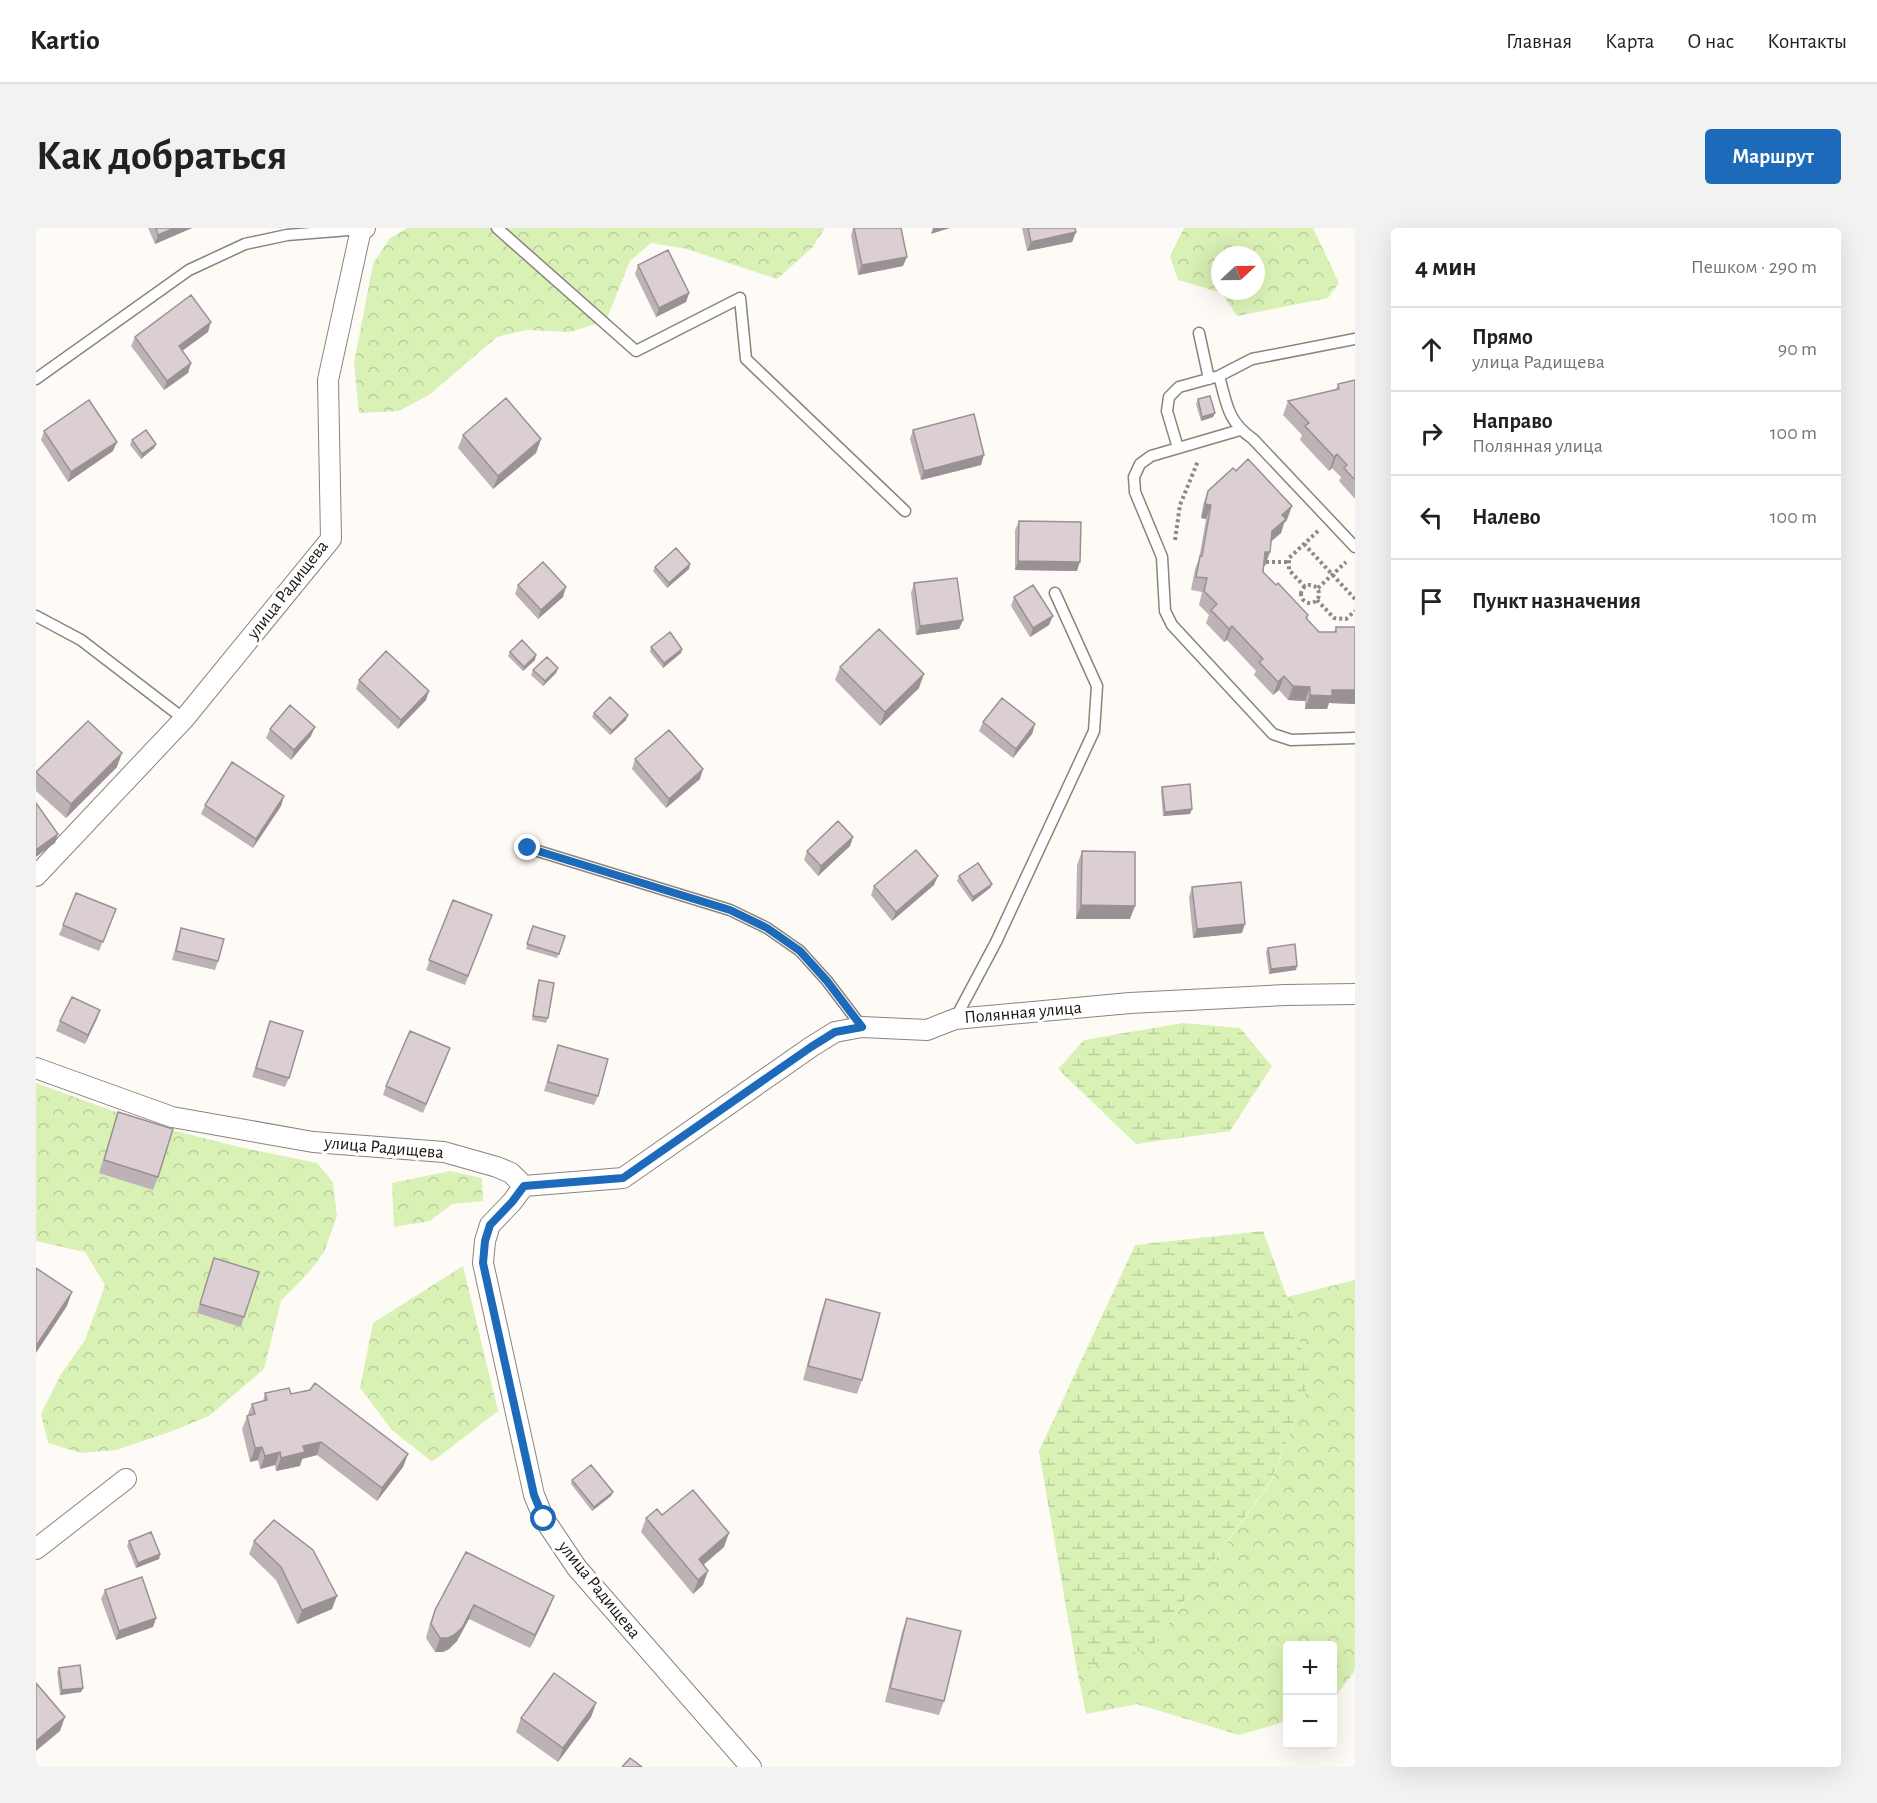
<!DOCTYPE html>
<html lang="ru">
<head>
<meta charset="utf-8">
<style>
	body { margin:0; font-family:"Alegreya Sans",sans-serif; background:#f2f2f2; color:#202124 }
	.controls { position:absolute; right:18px; bottom:18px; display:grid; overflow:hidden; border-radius:6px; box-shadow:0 6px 24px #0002 }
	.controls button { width:54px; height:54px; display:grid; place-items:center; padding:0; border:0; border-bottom:2px solid #e0e0e0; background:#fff; color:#202124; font:30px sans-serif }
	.compass { position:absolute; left:1175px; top:18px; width:54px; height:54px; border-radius:50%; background:#fff; box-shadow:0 6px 24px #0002; rotate:68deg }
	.stop { position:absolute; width:18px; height:18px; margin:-14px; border:4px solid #1e6aba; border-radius:50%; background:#fff }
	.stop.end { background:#1e6aba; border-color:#fff; box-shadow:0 2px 6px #0008 }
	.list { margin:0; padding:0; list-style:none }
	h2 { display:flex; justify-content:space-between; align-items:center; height:78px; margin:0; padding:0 24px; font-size:26px }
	h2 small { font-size:20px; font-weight:400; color:#757577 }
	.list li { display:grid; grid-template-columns:39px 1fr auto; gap:18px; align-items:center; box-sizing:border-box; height:84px; padding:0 24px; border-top:2px solid #e0e0e0 }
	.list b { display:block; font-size:22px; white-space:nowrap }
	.list p { margin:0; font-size:20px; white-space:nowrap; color:#757577 }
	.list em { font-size:20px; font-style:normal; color:#757577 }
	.icon { flex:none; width:33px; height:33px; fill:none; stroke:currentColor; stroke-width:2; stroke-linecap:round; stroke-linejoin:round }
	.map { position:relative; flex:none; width:1319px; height:1539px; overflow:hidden; border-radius:6px }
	header { display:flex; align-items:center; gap:36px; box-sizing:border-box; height:84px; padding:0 30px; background:#fff; border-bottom:2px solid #e0e0e0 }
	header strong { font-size:28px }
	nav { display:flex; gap:33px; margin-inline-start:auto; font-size:21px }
	.intro { display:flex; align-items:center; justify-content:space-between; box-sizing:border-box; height:144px; padding:0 36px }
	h1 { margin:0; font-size:42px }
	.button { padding:15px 27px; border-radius:6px; background:#1e6aba; color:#fff; font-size:21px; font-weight:700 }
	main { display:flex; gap:36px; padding:0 36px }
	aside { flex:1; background:#fff; border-radius:6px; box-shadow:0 6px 24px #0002 }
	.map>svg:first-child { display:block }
	.forest { fill:url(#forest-crowns); fill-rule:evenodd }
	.wetland { fill:url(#wetland-marsh) }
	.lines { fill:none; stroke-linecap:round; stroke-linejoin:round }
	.lane-casing { stroke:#8c837b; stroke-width:13 }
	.street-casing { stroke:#8c837b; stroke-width:22 }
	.path { stroke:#8d8a87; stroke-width:4; stroke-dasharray:3 3; stroke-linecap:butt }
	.lane { stroke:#fff; stroke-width:10 }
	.street { stroke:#fff; stroke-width:20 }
	.wall { fill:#bdb2b5 }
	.shaded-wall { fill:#9a9194 }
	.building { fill:#dccfd3; stroke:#9a9194; stroke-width:1.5 }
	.route { stroke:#1e6aba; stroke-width:8 }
	.labels { text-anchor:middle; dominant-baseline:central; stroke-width:6; stroke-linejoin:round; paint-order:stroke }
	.street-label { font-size:18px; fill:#171411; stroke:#fff }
</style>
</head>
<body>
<header>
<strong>Kartio</strong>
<nav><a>Главная</a><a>Карта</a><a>О нас</a><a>Контакты</a></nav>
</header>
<div class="intro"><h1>Как добраться</h1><a class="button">Маршрут</a></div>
<main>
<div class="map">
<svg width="1319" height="1539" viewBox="0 0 1319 1539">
	<defs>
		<pattern id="forest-crowns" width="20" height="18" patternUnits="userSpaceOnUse" patternTransform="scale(1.5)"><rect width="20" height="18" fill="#d9f1b5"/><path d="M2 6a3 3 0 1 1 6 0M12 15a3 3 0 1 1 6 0" fill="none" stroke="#bace9b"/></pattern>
		<pattern id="wetland-marsh" width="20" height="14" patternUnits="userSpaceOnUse" patternTransform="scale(1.5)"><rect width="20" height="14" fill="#d9f1b5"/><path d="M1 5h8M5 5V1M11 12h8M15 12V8" fill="none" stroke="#bace9b"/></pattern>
	</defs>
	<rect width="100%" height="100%" fill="#fefbf7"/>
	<path class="forest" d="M371 0H789L776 20 741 51 651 21 615 15 594 33 570 93 534 104 490 102 461 109 393 167 363 183 323 185 318 135 337 36 353 11Z
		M1148 0H1277L1303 55 1292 70 1201 88 1186 65 1142 52 1134 28ZM1184 27H1220V63H1184Z
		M0 855 116 897 203 919 281 935 297 954 301 988 288 1024 274 1043 245 1073 228 1141 173 1188 134 1204 80 1222 45 1225 12 1215 5 1186 25 1146 49 1112 69 1057 49 1024 0 1013Z
		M414 943 446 950 447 973 416 976 394 993 358 999 356 955Z
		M427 1038 462 1183 396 1234 356 1202 324 1160 337 1095Z
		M1319 1052V1439L1318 1444 1297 1471 1296 1418H1252L1251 1493 1203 1507 1101 1476 1050 1486 1041 1442 1116 1419 1236 1252 1274 1152 1251 1069Z"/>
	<path class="wetland" d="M1147 795 1204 800 1236 838 1194 903 1100 916 1022 841 1048 812Z
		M1227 1003 1251 1069 1274 1152 1236 1251 1116 1419 1041 1442 1003 1223 1099 1017Z"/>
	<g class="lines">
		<defs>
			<path id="lane" d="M461 0 600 123 704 70 710 131 869 283
				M1163 105 1173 151
				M1183 148C1191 176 1191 193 1217 211L1319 319
				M0 151 153 42 209 16 251 7 325 1
				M1204 202 1115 228 1104 236 1098 249 1099 264 1126 329 1129 383 1136 397 1237 506 1255 512 1319 510
				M1142 220 1131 183 1133 169 1143 159 1183 148 1216 131 1319 111
				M0 388 45 412 148 491
				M492 620 694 682 731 700 764 723 791 753 826 799
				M919 791 960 714 1058 503 1061 458 1019 365"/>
			<path id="street" d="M0 648 148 491 295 311 292 152 325 1 329 0
				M0 840 136 889 277 914 408 924 461 939 475 945 488 958 476 974 454 997 449 1013 447 1035 498 1267 508 1291 541 1340 715 1539
				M488 958 587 950 775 819 799 804 826 799 891 802 919 791 1094 775 1249 767 1319 766
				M0 1321 90 1251"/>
		</defs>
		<use href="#lane" class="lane-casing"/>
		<use href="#street" class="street-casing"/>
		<path class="path" d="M1139 312 1144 277 1162 233
			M1268 316 1319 371
			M1230 334H1253
			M1265 366a9 9 0 1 1 18 0a9 9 0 1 1-18 0Z
			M1269 359 1253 342V330L1282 303
			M1282 360 1310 334
			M1281 372 1298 390 1310 391 1319 383"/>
		<use href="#lane" class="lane"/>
		<use href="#street" class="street"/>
	</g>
	<path class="wall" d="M112 0H156L119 16Z
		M817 0H865L867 38 822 47 815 8Z
		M986 0H1039L1040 4 1036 14 991 23Z
		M602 37 653 65 650 74 620 89 599 46Z
		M172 104 146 123 155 135 152 145 128 162 95 118 99 109Z
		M1319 152V271L1303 253 1305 249 1296 240 1293 243 1264 212 1266 207 1247 187 1252 173 1300 161 1302 156Z
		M1162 171 1179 185 1177 189 1165 193 1160 176Z
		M877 202 945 237 885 252 874 211Z
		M8 203 77 223 32 254 5 212Z
		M427 207 505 211 500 225 457 261 422 220Z
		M96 212 120 216 118 220 105 231 94 217Z
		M1172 263 1251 292 1248 295 1245 305 1235 313 1229 338H1228L1227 344 1240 357 1272 387 1271 391 1283 404H1298L1300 399H1319V476L1293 475 1291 481H1269V473L1252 472 1243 462 1237 467 1218 447 1220 443 1191 412 1188 414 1170 395 1173 387 1163 377 1166 364 1155 362 1159 341 1163 331 1170 291 1165 290 1167 277Z
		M983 293 1041 343 979 342V302Z
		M654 336 653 341 631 360 617 343 619 339Z
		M878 355 927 392 923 401 880 407 875 365Z
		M482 357 527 369 502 391 479 366Z
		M978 369 1013 397 994 409 975 378Z
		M615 419 646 421 645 425 627 440 614 424Z
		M474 424 499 432 487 443 472 428Z
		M804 439 883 460 844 498 799 452Z
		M522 440 520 445 507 458 495 447 497 442Z
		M323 452 390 472 362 501 320 461Z
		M558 485 590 492 574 507 556 489Z
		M947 494 999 496 996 506 977 530 943 503Z
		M234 501 275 508 255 532 230 510Z
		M599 531 664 551 630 580 596 541Z
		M81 539 30 590 0 563V544Z
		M1126 559 1156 581 1154 586 1127 588 1125 564Z
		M248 568 245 578 217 620 165 586 169 577Z
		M817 609 814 618 782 648 768 632 771 623Z
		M1046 623 1094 691H1040L1041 637Z
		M923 648 956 656 954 660 936 674 921 653Z
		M898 657 856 693 835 667 838 658Z
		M1156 659 1206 705 1157 710 1153 669Z
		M40 665 80 681 63 723 23 707Z
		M417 672 456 687 429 757 390 742Z
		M497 698 523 726 521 730 490 721Z
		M145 700 182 733 179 742 136 732Z
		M1232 720 1260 742 1233 746 1230 724Z
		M503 752 512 790 510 795 496 792 501 757Z
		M64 782 49 816 20 803 24 793Z
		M234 793 253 850 249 859 216 849Z
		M522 817 562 868 558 877 508 863Z
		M411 829 387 885 347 867 350 858Z
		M82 884 122 949 117 962 63 945Z
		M178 1030 208 1089 205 1099 161 1085Z
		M790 1071 826 1152 821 1166 767 1152 785 1085Z
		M229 1165 255 1166 372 1226 367 1239 341 1273 281 1227 266 1231 264 1238 240 1243 239 1237 224 1241 222 1232 214 1234 206 1201 216 1176 227 1173Z
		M536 1252 577 1264 575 1268 556 1283 535 1256Z
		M626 1287 688 1319 667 1337V1357L657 1366 605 1304 610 1290Z
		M93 1313 124 1326 123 1331 100 1340 91 1318Z
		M218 1313 296 1381 261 1396 240 1352 213 1326Z
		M430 1324 513 1381 494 1420 433 1391 421 1413 413 1421 407 1424H399L390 1410 394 1395 399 1382Z
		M69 1362 120 1390 117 1399 80 1412 65 1371Z
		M871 1390 908 1473 903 1487 849 1474 866 1404Z
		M23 1440 47 1460 45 1464 24 1467 21 1444Z
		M560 1475 555 1489 522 1534 480 1504 485 1490Z"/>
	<path class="shaded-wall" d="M138 0H156L119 16 122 7Z
		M897 0H914L895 6Z
		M1040 4 1036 14 991 23 995 14Z
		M871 29 867 38 822 47 826 37Z
		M653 65 650 74 620 89 623 80Z
		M175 94 172 104 139 128 143 118Z
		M155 135 152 145 128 162 131 153Z
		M1179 185 1177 189 1165 193 1166 189Z
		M505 211 500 225 457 261 462 248Z
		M81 214 77 223 32 254 35 244Z
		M120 216 118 220 105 231 106 226Z
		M1301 226 1296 240 1293 243 1298 229Z
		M948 227 945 237 885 252 888 243Z
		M1169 276 1175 277 1170 291 1165 290Z
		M1256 278 1251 292 1248 295 1245 305 1231 317 1236 303 1246 287Z
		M1229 324H1234L1229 338 1224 337Z
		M982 333 1044 334 1041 343 979 342Z
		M654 336 653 341 631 360 633 355Z
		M530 359 527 369 502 391 505 382Z
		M1017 388 1013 397 994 409 997 400Z
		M927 392 923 401 880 407 884 398Z
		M1196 398 1191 412 1188 414 1193 401Z
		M646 421 645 425 627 440 628 435Z
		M500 427 499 432 487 443 488 439Z
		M522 440 520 445 507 458 509 453Z
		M888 446 883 460 844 498 849 484Z
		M1248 448 1243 462 1237 467 1242 454Z
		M1257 458 1274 459 1269 473 1252 472Z
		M1296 462H1319V476L1293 475 1291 481H1269L1274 467Z
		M393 463 390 472 362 501 365 492Z
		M592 487 590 492 574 507 576 503Z
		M999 496 996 506 977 530 980 521Z
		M279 499 275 508 255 532 258 522Z
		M86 525 81 539 30 590 35 576Z
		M667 541 664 551 630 580 633 571Z
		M248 568 245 578 217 620 220 611Z
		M1156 581 1154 586 1127 588 1129 584Z
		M22 606 19 615 0 629V622Z
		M817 609 814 618 782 648 785 638Z
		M902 648 898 657 856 693 860 684Z
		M956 656 954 660 936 674 937 669Z
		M1045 677 1099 678 1094 691H1040Z
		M1209 696 1206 705 1157 710 1161 701Z
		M1261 738 1260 742 1233 746 1235 741Z
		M64 782 61 791 49 816 52 807Z
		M36 1064 31 1078 0 1125V1118Z
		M285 1214 281 1227 266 1231 264 1238 240 1243 245 1230 267 1218Z
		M226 1219 222 1232 214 1234 219 1220Z
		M244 1224 239 1237 224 1241 229 1228Z
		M372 1226 367 1239 341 1273 346 1260Z
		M577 1264 575 1268 556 1283 558 1279Z
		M693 1305 688 1319 658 1345 663 1331Z
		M124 1326 123 1331 100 1340 102 1335Z
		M672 1343 667 1357 657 1366 662 1352Z
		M301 1368 296 1381 261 1396 266 1382Z
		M518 1368 513 1381 494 1420 499 1407Z
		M438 1377 433 1391 421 1413 413 1421 407 1424H399L404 1410Z
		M120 1390 117 1399 80 1412 83 1403Z
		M47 1460 45 1464 24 1467 26 1462Z
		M560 1475 555 1489 522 1534 527 1520Z
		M29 1489 24 1503 0 1523V1513Z"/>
	<path class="building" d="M120 0H138L122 7Z
		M818 0H865L871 29 826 37Z
		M992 0H1039L1040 4 995 14Z
		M632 22 653 65 623 80 602 37Z
		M155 67 175 94 143 118 155 135 131 153 99 109Z
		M1319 152V252L1308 240 1311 237 1301 226 1298 229 1269 198 1273 195 1252 173 1303 161 1302 156Z
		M1174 168 1179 185 1166 189 1162 171Z
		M470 170 505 211 462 248 427 207Z
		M53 172 81 214 35 244 8 203Z
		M938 186 948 227 888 243 877 202Z
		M110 202 120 216 106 226 96 212Z
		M1212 231 1256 278 1246 287 1250 291 1236 303 1234 324H1229L1227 344 1240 357 1242 355 1272 387 1270 390 1283 404H1300V399H1319V462H1296V468L1274 467V459L1257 458 1248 448 1242 454 1223 434 1227 431 1196 398 1193 401 1175 382 1181 376 1168 363 1171 350 1160 349 1164 328H1166L1175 277 1169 276 1172 263 1197 240 1200 243Z
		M983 293 1045 294 1044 334 982 333Z
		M640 320 654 336 633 355 619 339Z
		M507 334 530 359 505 382 482 357Z
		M921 350 927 392 884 398 878 355Z
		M997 357 1017 388 997 400 978 369Z
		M843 401 888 446 849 484 804 439Z
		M634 404 646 421 628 435 615 419Z
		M486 412 500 427 488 439 474 424Z
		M350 423 393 463 365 492 323 452Z
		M511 429 522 440 509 453 497 442Z
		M574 469 592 487 576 503 558 485Z
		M966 470 999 496 980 521 947 494Z
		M254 477 279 499 258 522 234 501Z
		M52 493 86 525 35 576 0 544Z
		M633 502 667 541 633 571 599 531Z
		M196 534 248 568 220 611 169 577Z
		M1154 556 1156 581 1129 584 1126 559Z
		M0 575 22 606 0 622Z
		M802 593 817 609 785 638 771 623Z
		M880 622 902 648 860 684 838 658Z
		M1046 623 1099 624V678L1045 677Z
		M942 635 956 656 937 669 923 648Z
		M1205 654 1209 696 1161 701 1156 659Z
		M40 665 80 681 67 714 27 697Z
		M417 672 456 687 432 748 393 732Z
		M497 698 529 708 523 726 491 716Z
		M145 700 188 711 182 733 140 723Z
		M1259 716 1261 738 1235 741 1232 720Z
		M503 752 518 755 512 790 497 788Z
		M36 769 64 782 52 807 24 793Z
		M234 793 267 803 253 850 220 840Z
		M374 803 414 820 390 876 350 858Z
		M522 817 572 831 562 868 512 854Z
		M82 884 137 901 122 949 68 932Z
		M178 1030 223 1044 208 1089 164 1076Z
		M0 1040 36 1064 0 1118Z
		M790 1071 844 1085 826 1152 772 1138Z
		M279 1155 372 1226 346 1260 285 1214 267 1218 269 1224 245 1230 244 1224 229 1228 226 1219 219 1220 211 1188 219 1186 216 1176 231 1172 229 1165 253 1160 255 1166 274 1162Z
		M555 1237 577 1264 558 1279 536 1252Z
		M657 1262 693 1305 663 1331 672 1343 662 1352 610 1290 621 1281 626 1287Z
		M238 1292 277 1322 301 1368 266 1382 245 1339 218 1313Z
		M115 1304 124 1326 102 1335 93 1313Z
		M430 1324 518 1368 499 1407 438 1377 426 1400 418 1407 412 1410H404L395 1396 399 1382Z
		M106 1349 120 1390 83 1403 69 1362Z
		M871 1390 925 1403 908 1473 854 1460Z
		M44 1437 47 1460 26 1462 23 1440Z
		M518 1445 560 1475 527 1520 485 1490Z
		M0 1455 29 1489 0 1513Z
		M594 1530 606 1539H586Z"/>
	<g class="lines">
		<path class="route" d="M492 620 694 682 731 700 764 723 791 753 826 799 799 804 775 819 587 950 488 958 476 974 454 997 449 1013 447 1035 498 1267 508 1291"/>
	</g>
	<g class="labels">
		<g class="street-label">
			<text transform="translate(252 362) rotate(-52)">улица Радищева</text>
			<text transform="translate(987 785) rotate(-5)">Полянная улица</text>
			<text transform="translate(348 920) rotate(5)">улица Радищева</text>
			<text transform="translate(563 1362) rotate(51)">улица Радищева</text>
		</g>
	</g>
</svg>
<div class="controls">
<button>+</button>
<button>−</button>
</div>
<svg class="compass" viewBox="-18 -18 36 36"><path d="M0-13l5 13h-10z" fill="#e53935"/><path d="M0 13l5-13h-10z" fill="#757577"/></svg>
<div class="stop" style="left:508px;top:1291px"></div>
<div class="stop end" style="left:492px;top:620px"></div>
</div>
<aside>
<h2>4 мин<small>Пешком · 290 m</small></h2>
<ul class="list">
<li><svg class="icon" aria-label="ahead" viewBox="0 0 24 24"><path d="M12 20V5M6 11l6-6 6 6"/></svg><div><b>Прямо</b><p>улица Радищева</p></div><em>90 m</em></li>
<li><svg class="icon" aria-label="right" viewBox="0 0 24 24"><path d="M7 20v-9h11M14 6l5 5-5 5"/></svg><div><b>Направо</b><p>Полянная улица</p></div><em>100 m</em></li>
<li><svg class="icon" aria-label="left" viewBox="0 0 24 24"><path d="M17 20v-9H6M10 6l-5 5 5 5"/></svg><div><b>Налево</b></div><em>100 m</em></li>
<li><svg class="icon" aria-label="arrive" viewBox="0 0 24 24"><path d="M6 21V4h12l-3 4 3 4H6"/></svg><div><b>Пункт назначения</b></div></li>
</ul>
</aside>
</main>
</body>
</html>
